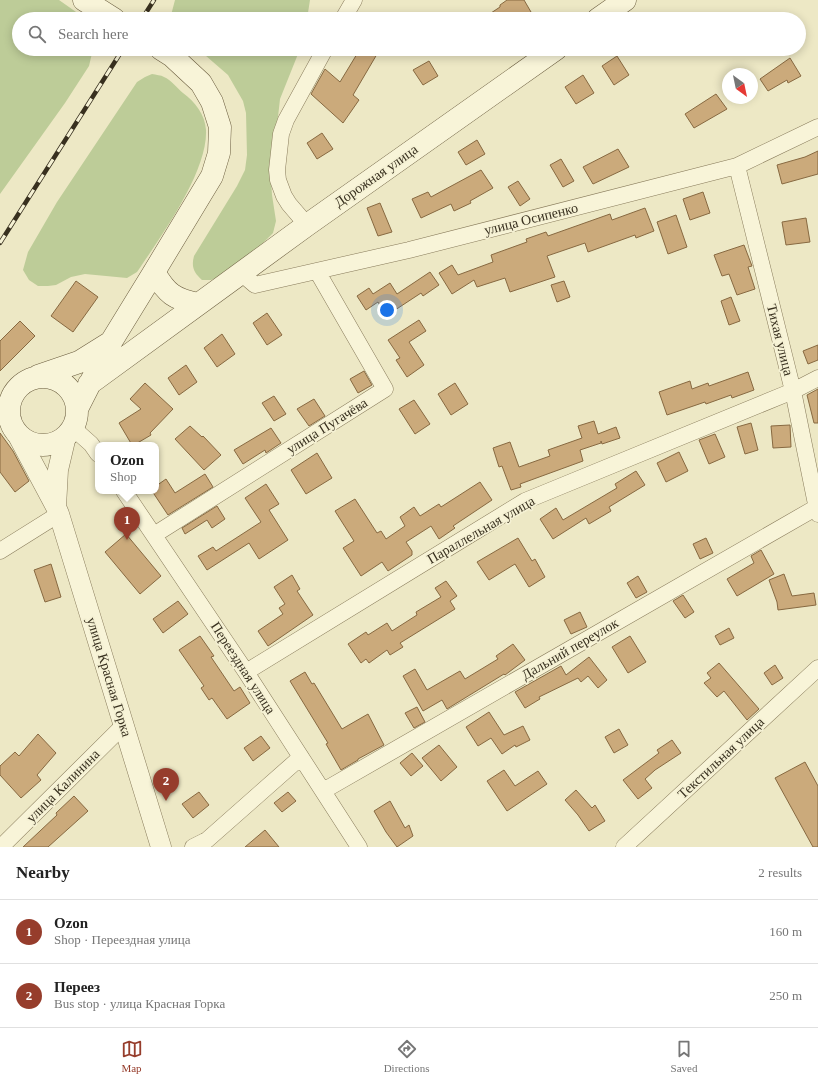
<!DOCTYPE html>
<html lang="en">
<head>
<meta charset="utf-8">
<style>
	body { margin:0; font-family:"Times New Roman",serif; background:#f2f2f2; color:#222 }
	.compass { position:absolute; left:722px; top:68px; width:36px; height:36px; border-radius:50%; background:#fff; box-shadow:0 2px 10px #0003; rotate:147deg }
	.you { position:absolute; left:387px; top:310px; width:14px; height:14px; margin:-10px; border:3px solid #fff; border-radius:50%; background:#1a73e8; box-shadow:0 0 0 6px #1a73e833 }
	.badge { display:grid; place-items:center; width:26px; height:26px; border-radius:50%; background:#963d2c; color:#fff; font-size:13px; font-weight:700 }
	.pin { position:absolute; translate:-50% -33px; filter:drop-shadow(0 1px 2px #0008) }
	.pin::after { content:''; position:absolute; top:21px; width:14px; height:12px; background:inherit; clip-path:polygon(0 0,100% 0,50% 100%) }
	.popup { position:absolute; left:95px; top:442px; width:64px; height:52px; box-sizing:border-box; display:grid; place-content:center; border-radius:8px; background:#fff; filter:drop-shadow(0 1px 3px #0005); font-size:13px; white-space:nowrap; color:#767676 }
	.popup b { font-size:15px; color:#222 }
	.popup::after { content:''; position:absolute; left:50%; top:100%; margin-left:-8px; border:8px solid transparent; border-top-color:#fff }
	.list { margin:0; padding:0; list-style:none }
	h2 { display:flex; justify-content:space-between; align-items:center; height:52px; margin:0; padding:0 16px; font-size:17px }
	h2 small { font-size:13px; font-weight:400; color:#767676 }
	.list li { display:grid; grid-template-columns:26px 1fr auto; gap:12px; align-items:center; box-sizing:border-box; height:64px; padding:0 16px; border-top:1px solid #e0e0e0 }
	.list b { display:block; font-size:15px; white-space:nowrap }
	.list p { margin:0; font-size:13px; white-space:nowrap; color:#767676 }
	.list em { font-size:13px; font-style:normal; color:#767676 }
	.icon { flex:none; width:22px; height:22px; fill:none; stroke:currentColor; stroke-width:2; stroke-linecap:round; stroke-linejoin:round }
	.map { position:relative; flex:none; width:818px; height:847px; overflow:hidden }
	.search { position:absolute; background:#fff; box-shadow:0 2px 10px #0003; left:12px; right:12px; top:12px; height:44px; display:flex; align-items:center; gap:10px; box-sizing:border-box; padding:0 14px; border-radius:22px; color:#767676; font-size:15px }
	.sheet { height:180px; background:#fff }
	nav { display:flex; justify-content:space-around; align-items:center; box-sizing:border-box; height:56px; border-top:1px solid #e0e0e0; background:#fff; font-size:11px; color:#767676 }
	nav a { display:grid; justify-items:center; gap:2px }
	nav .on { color:#963d2c }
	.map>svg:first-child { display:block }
	.green { fill:#bdcc98 }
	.building { fill:#cbaa7b; stroke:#876941 }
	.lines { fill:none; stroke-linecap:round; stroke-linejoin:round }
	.minor-casing { stroke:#887b5b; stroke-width:17 }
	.tertiary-casing { stroke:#887b5b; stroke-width:21 }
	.secondary-casing { stroke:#6a5c3e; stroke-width:23 }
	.minor { stroke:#f8f4d8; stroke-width:16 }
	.tertiary { stroke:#f8f4d8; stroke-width:20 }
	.secondary { stroke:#f8f4d8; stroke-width:22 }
	.rail-casing { stroke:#38301f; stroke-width:4.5 }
	.rail { stroke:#f5f1d4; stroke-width:3; stroke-dasharray:9; stroke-linecap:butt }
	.labels { text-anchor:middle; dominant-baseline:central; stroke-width:3.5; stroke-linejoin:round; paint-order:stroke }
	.street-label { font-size:14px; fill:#38301f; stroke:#f5f1d4 }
</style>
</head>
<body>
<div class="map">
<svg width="818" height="847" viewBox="0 0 818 847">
	<rect width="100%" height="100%" fill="#ede8c5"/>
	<path class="green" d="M0 0H59L86 19H19V49H93L89 66 65 103 0 194Z
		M175 0H310L307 19H170Z
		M198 49H300L280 99 271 180 272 195 276 221 273 233 261 245 218 277 211 280H202C194 273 191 267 194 256L237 186 245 170 247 155 246 113 243 101 228 75Z
		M152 74C156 75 161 75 164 77 171 80 177 88 183 93 195 102 205 114 206 130 208 172 160 238 137 272L127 278 85 274 71 277 56 285 48 286H38L29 280 23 270 28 252 57 202 137 82 145 77Z"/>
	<path class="building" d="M507 0H524L531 12 520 19H482L500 7V5Z
		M360 49H380L353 95 359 100 343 123 311 94 325 69 340 82Z
		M617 56 629 75 614 85 602 66Z
		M790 58 801 76 788 83 787 80 768 91 760 79Z
		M429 61 438 76 423 85 413 70Z
		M583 75 594 93 576 104 565 87Z
		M716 94 727 109 694 128 685 114Z
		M322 133 333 149 317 159 307 143Z
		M477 140 485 154 466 165 458 152Z
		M618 149 629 167 593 184 583 167Z
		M818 151V174L782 184 777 165 805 157Z
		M561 159 574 181 563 187 550 165Z
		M481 170 493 188 470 201 471 203 454 211 451 204 421 218 412 199 428 192 431 197Z
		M518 181 530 199 520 206 508 187Z
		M703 192 710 213 690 220 683 199Z
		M380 203 392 232 378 236 367 208Z
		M645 208 654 231 636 238 635 235 588 252 585 243 547 256 555 277 510 292 505 278 477 287 474 280 452 294 439 273 452 265 458 275 493 262 491 255 527 242 526 239 546 232 548 236 610 214 612 220Z
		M676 215 687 247 668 254 657 222Z
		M806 218 810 242 786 245 782 222Z
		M744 245 752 266 748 267 755 289 737 295 729 274 722 276 714 255Z
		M430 272 439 285 423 296 421 293 386 316 378 302 366 310 357 296 369 288 373 294 390 283 397 294Z
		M76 281 98 297 73 332 51 316Z
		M564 281 570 297 557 302 551 285Z
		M731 297 740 321 729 325 721 301Z
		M267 313 282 335 267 345 253 323Z
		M419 320 426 331 409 342 424 365 407 377 396 360 400 358 388 340Z
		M20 321 35 336 0 371V341Z
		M222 334 235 354 217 367 204 348Z
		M818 345V360L808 364 803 351Z
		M186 365 197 382 179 395 168 378Z
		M364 371 372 385 358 393 350 379Z
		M748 372 754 390 732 398 731 395 706 404 705 402 667 415 659 392 690 381 692 389 708 383 709 386Z
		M145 383 173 409 150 433 151 435 134 445H132L119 423 141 409 130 399Z
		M455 383 468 404 451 415 438 394Z
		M818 389V423H814L807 395Z
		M274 396 286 414 274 421 262 403Z
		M314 399 325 416 309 426 297 409Z
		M414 400 430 424 415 434 399 409Z
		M594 421 598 434 616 427 620 438 602 444 601 441V443L580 450 583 461 520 484 521 487 511 490 502 466 499 467 493 448 510 442 519 467 550 456 548 450 582 438 578 426Z
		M751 423 758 450 745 454 737 427Z
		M790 425 791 447 773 448 771 426Z
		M190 426 202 437 203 436 221 455 204 470 175 439Z
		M271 428 281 443 266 453 265 450 243 464 234 450Z
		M0 433 13 451 29 481 15 492 0 472Z
		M715 434 725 457 709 464 699 440Z
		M679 452 688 471 666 482 657 463Z
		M317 453 332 478 306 494 291 470Z
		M636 471 645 485 609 507 611 511 589 524 586 518 553 539 540 519 556 508 563 520 617 488 615 484Z
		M205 474 213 487 168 515 152 491H156V486L166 479 175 493Z
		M480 482 492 500 453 526 455 528 439 539 431 526 406 542 412 551V555L388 571 382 562 361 576 343 548 354 541 335 511 355 499 377 533 381 531 386 539 405 526 400 517 414 507 420 516 439 504 441 507Z
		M266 484 279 504 269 510 288 540 259 559 249 543 207 570 198 556 213 547 216 551 261 522 245 498Z
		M217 506 225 519 212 528 207 520 185 534 182 528Z
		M126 534 161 576 140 594 105 552Z
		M518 538 532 561 535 559 545 577 529 587 515 564 489 580 477 562Z
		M706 538 713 553 700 559 693 544Z
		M761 550 774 574 737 596 727 579 754 563 751 556Z
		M51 564 61 597 45 602 34 570Z
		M784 574 792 596 814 593 816 605 778 610 777 602 769 580Z
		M292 575 300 589 297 591 313 615 268 646 258 631 283 614 279 608 285 604 274 587Z
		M638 576 647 592 636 598 627 583Z
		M446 581 457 596 450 601 455 609 400 643 403 647 390 655 387 650 369 663 366 659 361 663 348 644 366 632 368 635 387 623 392 631 417 615 416 612 441 597 435 588Z
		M683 595 694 612 685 618 673 601Z
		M178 601 188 614 163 633 153 619Z
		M580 612 587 627 571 634 564 620Z
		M729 628 734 638 720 645 715 636Z
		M200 636 214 656 211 657 234 691 240 687 250 703 227 719 212 698 209 700 201 688 204 686 179 650Z
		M630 636 646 662 628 673 612 647Z
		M513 644 525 660 505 675 504 674 447 709 442 700 423 711 403 676 415 669 427 690 460 671 465 679 498 659 496 656Z
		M589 657 607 680 598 688 588 676 581 682 578 678 539 697 540 699 525 708 515 692 561 666 566 675Z
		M719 663 759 709 747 720 724 691 717 697 704 683 711 678 707 673Z
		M775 665 783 678 772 685 764 673Z
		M305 672 312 684 314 683 342 729 368 714 384 745 358 759V760L341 770 326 744 328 743 290 681Z
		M417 707 425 722 414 728 405 713Z
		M489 712 504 735 523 726 530 740 516 747 515 745 502 754 491 738 478 746 466 727Z
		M619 729 628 745 614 753 605 737Z
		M38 734 56 753 37 775 41 780 21 798 0 775V766L15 752 19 756Z
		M261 736 270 748 253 761 244 748Z
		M672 740 681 753 655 770 645 779 652 788 638 799 623 780 659 753 657 750Z
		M439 745 457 767 441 781 422 758Z
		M412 753 423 766 411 776 400 763Z
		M805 762 818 786V847H813L775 778Z
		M504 770 515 786 538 771 547 784 507 811 487 781Z
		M576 790 592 808 595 805 605 821 589 831 578 815 565 800Z
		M199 792 209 805 193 818 182 804Z
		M288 792 296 801 282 812 274 803Z
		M74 796 88 811 48 847H23L57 815 56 813Z
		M390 801 405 828 409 825 413 836 397 847 386 832 374 811Z
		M265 830 279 847H245Z"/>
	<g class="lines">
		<defs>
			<path id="minor" d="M343 19 354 0
				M737 166 793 391 818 514
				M307 225 289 204 284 196 278 180 277 170 281 134 286 120 325 49
				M241 273 255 285 409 250 737 166 818 127
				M73 428 91 444 98 454
				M124 491 246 672 359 847
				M154 535 385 389 317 271
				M0 551 59 514
				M246 672 525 501 793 391 818 378
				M323 791 817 507
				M1 847 124 725
				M193 847 207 840 301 757
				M624 847 818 668"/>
			<path id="tertiary" d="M16 432 56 507 59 514 161 847
				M56 507 58 470 66 436"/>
			<path id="secondary" d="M84 0 114 19
				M598 19 625 0
				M154 272C167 294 174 299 198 304
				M38 376 79 362 111 342
				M9 411a34 34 0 1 1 68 0a34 34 0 1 1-68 0Z
				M89 384 307 225 556 49
				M78 407 111 342 154 272 212 176 219 153 220 127 212 102 201 83 172 56 161 49"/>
		</defs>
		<use href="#minor" class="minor-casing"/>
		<use href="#tertiary" class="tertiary-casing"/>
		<use href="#secondary" class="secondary-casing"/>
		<use href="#minor" class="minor"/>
		<use href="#tertiary" class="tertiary"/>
		<use href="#secondary" class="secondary"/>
		<defs>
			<path id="rail" d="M142 19 154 0
				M0 243 123 49"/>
		</defs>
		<use href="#rail" class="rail-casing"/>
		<use href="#rail" class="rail"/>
	</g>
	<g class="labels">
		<g class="street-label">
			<text transform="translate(376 176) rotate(-35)">Дорожная улица</text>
			<text transform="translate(531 219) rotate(-14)">улица Осипенко</text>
			<text transform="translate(780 340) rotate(76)">Тихая улица</text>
			<text transform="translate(327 426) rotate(-32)">улица Пугачёва</text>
			<text transform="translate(481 530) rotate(-30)">Параллельная улица</text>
			<text transform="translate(570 649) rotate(-30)">Дальний переулок</text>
			<text transform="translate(243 668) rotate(57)">Переездная улица</text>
			<text transform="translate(109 677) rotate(73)">улица Красная Горка</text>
			<text transform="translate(721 758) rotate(-43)">Текстильная улица</text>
			<text transform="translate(63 786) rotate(-45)">улица Калинина</text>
		</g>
	</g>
</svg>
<svg class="compass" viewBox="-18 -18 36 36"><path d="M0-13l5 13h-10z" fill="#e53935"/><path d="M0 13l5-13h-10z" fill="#767676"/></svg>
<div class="you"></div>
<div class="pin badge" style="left:127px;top:540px">1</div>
<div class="popup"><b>Ozon</b>Shop</div>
<div class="pin badge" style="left:166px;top:801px">2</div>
<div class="search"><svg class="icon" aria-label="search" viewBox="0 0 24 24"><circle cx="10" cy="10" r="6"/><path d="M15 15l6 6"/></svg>Search here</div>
</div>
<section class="sheet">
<h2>Nearby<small>2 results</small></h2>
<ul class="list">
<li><span class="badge">1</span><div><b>Ozon</b><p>Shop · Переездная улица</p></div><em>160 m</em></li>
<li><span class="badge">2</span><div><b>Переез</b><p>Bus stop · улица Красная Горка</p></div><em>250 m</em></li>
</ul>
</section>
<nav>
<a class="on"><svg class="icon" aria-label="map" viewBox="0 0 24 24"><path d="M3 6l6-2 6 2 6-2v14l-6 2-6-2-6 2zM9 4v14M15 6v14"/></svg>Map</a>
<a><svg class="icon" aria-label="directions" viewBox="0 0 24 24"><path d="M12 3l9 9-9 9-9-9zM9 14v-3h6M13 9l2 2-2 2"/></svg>Directions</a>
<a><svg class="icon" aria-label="saved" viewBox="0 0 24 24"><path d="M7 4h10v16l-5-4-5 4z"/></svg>Saved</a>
</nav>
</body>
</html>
